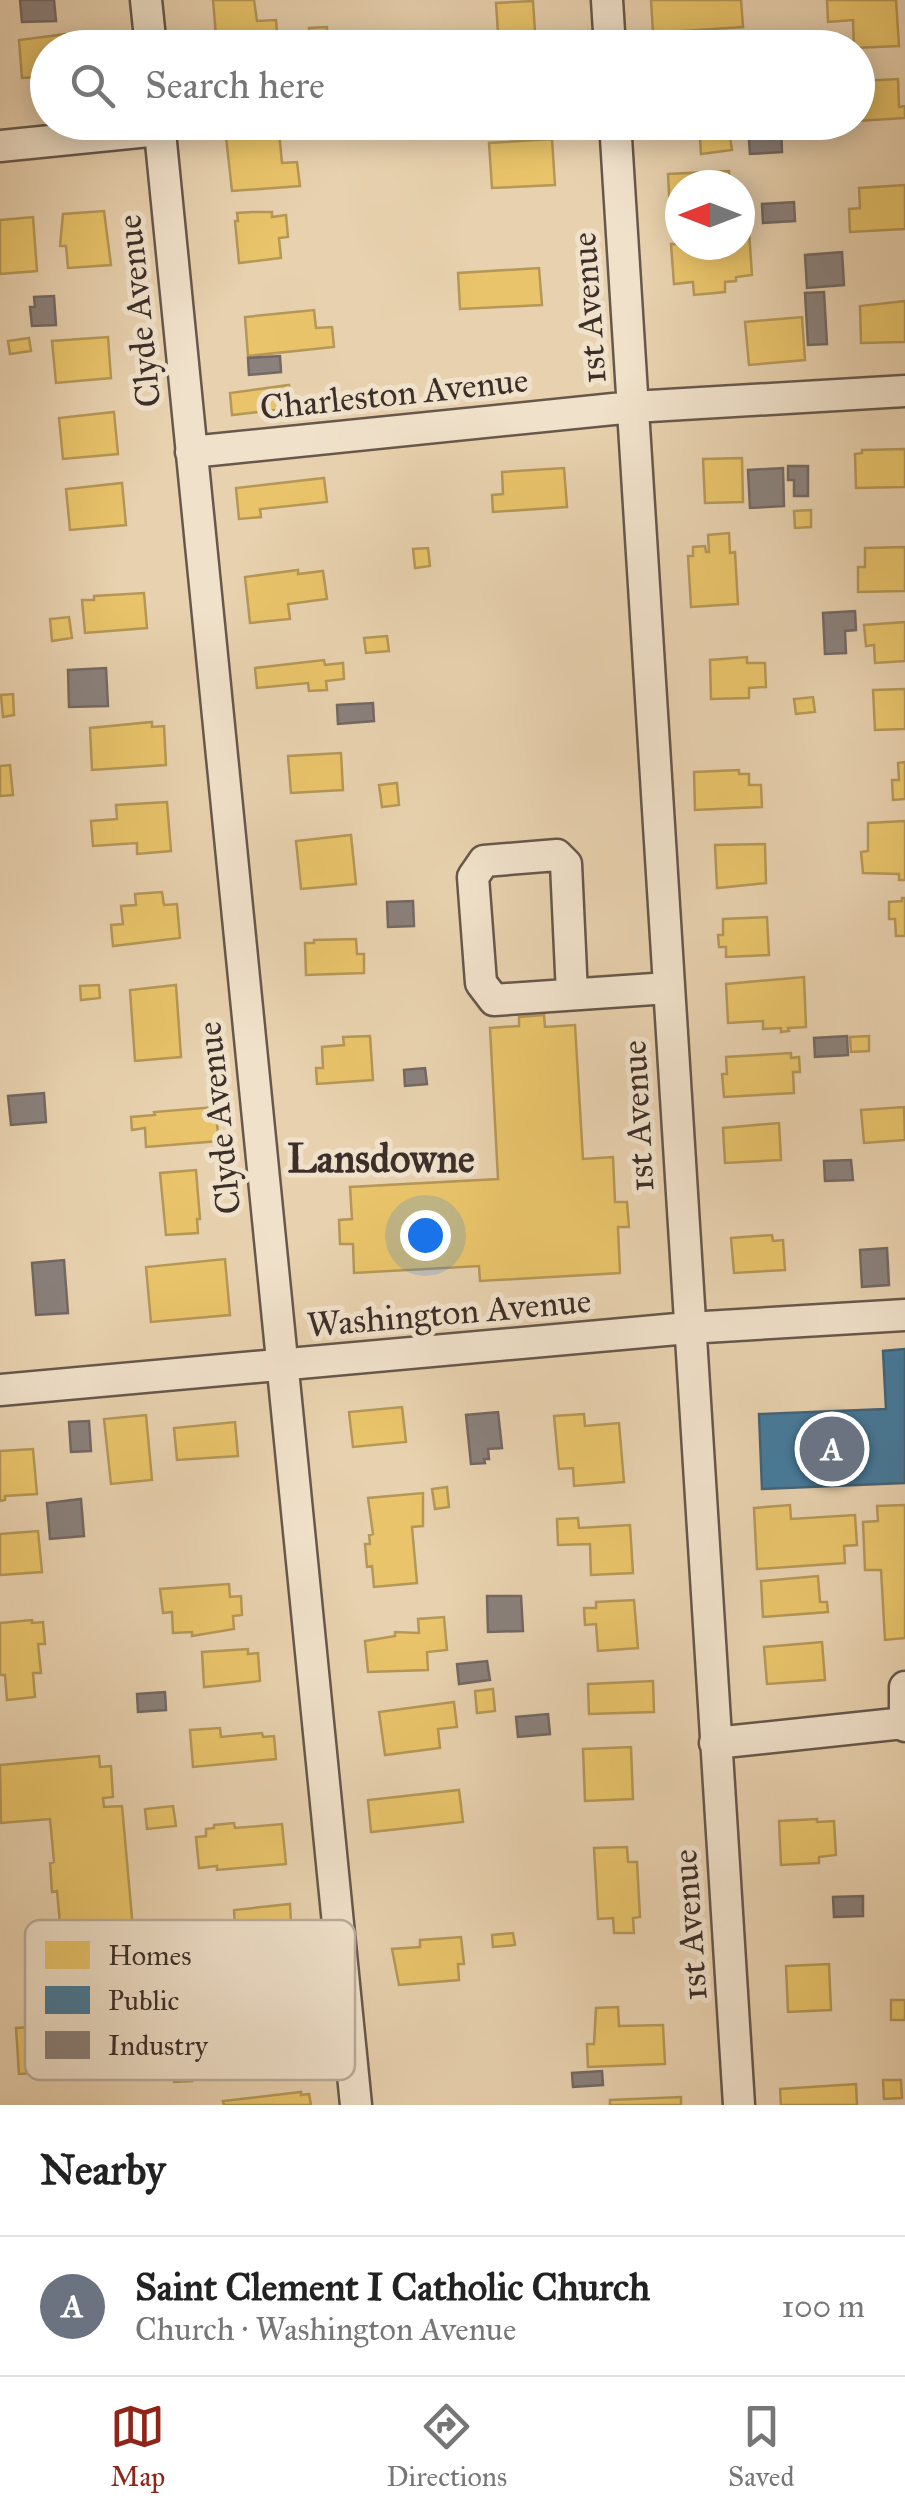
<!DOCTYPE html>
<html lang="en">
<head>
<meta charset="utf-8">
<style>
	body { margin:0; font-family:"IM FELL Great Primer",serif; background:#f2f2f2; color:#222 }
	.compass { position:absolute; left:665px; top:170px; width:90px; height:90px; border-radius:50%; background:#fff; box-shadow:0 5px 25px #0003; rotate:270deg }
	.you { position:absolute; left:425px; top:1235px; width:35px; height:35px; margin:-25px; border:8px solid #fff; border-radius:50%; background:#1a73e8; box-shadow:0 0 0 15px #1a73e833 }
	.badge { display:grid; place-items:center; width:65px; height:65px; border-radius:50%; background:#8f2418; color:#fff; font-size:32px; font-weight:700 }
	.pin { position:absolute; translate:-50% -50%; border:5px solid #fff; box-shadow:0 2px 10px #0006 }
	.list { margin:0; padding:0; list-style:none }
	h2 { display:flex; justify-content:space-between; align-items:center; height:130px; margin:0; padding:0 40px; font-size:42px }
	h2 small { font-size:32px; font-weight:400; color:#767676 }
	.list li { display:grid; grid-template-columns:65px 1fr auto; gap:30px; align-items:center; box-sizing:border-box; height:140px; padding:0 40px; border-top:2px solid #e0e0e0 }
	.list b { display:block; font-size:38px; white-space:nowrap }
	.list p { margin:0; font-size:32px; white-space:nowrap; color:#767676 }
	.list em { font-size:32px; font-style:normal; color:#767676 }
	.icon { flex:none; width:55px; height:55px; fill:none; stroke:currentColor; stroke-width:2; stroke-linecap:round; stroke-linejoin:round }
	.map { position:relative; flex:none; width:905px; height:2105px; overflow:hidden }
	.search { position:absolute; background:#fff; box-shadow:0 5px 25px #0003; left:30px; right:30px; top:30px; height:110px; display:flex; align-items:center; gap:25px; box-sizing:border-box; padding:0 35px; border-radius:55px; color:#767676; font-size:38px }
	.sheet { height:270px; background:#fff }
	nav { display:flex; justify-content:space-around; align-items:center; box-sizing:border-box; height:140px; border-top:2px solid #e0e0e0; background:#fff; font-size:28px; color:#767676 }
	nav a { display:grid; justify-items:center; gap:5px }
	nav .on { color:#8f2418 }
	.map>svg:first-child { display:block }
	.homes { fill:#e9c46a; stroke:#b59757; stroke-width:2.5 }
	.public { fill:#457b9d; stroke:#42647a; stroke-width:2.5 }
	.industry { fill:#8a817c; stroke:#736863; stroke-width:2.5 }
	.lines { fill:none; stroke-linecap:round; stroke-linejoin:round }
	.minor-casing { stroke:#67584b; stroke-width:35 }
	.minor { stroke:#f0e1ca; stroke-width:30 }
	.labels { text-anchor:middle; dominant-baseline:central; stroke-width:10; stroke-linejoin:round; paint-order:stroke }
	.street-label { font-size:35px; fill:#3c2f2a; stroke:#f0e1ca }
	.quarter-label { font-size:40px; font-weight:bold; fill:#3c2f2a; stroke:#f0e1ca }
	.key { fill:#f0e1ca; stroke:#baac9a; stroke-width:2.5 }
	.key-label { font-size:28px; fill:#3c2f2a }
</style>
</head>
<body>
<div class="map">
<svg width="905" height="2105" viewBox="0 0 905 2105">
	<rect width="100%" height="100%" fill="#e8d1ae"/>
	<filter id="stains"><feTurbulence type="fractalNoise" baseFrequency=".002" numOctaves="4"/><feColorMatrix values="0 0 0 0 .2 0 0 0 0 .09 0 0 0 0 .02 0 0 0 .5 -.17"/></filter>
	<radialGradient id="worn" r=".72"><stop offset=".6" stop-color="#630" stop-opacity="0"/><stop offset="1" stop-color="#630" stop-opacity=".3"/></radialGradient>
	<path class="homes" d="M213 0H254L257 21 276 20 278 46 217 48Z
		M651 0H741L743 27 653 33Z
		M827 0H896L899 46 854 48 853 20 828 22Z
		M533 1 536 47 499 48 496 3Z
		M327 27 328 48H311L309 28Z
		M74 33 76 48H48V76L22 78 19 40Z
		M898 79 899 107 905 106V118L858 121V86H861V81Z
		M662 122H736L737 128 663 133Z
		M279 132 282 163 297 162 300 186 232 191 226 137Z
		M730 137 732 150 701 154 700 139Z
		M552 139 555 185 492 188 489 143Z
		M729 171 730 185H680V212L670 213 668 174Z
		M905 185V229L850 232 849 209 860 208 859 188Z
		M104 211 111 265 68 268 66 246H60L63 214Z
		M252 212H272V217L286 215 288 237 279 238 281 258 239 263 235 221H238L237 213Z
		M33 217 37 271 0 274V220Z
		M749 232 752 275 736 277V281L725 282V292L694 295 693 282 674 284 671 244 740 245V233Z
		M539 268 542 305 460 309 458 273Z
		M905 301V342L861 343 860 306Z
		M314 310 316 328 332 327 334 347 248 356 245 317Z
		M802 317 805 360 749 365 745 322Z
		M108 337 111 378 56 383 52 341Z
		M29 338 31 351 10 354 8 341Z
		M289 385 292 408 232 415 230 393Z
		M114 412 118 454 63 459 59 418Z
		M905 449V487L856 488 855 454 862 453V450Z
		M742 458 743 502 705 503 703 459Z
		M564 468 567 507 493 512 492 495 503 494 502 472Z
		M324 478 327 502 260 509 261 517 239 519 236 488Z
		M122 483 126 525 70 530 66 489Z
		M811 510V527L795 528 794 511Z
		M729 533 730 553 735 552 738 604 691 607 688 556H693V547L705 546 706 552H709L708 535Z
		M905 547V591L858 592V567H865V548Z
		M428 548 430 566 415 568 413 549Z
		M298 570V574L323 571 327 599 288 604 290 619 250 623 245 577Z
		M144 593 147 628 85 633 82 600H94V596Z
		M69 617 72 638 52 641 50 619Z
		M905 622V661L875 663 874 645 866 646 864 625Z
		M387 636 389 651 366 653 364 638Z
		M747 657V663H765L766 687 749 688V698L711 699 710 660Z
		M324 660 325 665 343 663 344 679 326 681 327 690 309 691 308 683 257 688 255 668Z
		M905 689V729L875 730 873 690Z
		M13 694 14 715 3 717 1 695Z
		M813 697 815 712 796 714 794 699Z
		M152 722V727L164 726 166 765 92 770 90 728Z
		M341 753 343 790 291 793 288 756Z
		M905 762V799L893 800 892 780H899L898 763Z
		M10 765 13 795 0 796V766Z
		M739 770V774H749V785H761L762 807 695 810 694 772Z
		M397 783 399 805 382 807 379 785Z
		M167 802 171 851 137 854V843L93 846 91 821 117 819 116 805Z
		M905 821V880H899V874L863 873 861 852 868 851V823Z
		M351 835 356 884 301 889 296 841Z
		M765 844 766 883 717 888 715 845Z
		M162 892 164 905 177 904 180 938 113 946 111 925 123 924 121 906 136 905 135 894Z
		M902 898H905V936H896L895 919H889V902L902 901Z
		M767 917 769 955 726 957V947H719L718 935H723V919Z
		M356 939 357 954H364V973L306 975 305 943H314V940Z
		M804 977 806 1027 788 1028 789 1031 781 1032V1028L763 1029V1021L728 1023 726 984Z
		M99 985 100 998 81 1000 80 986Z
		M176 985 181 1057 135 1061 130 990Z
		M544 1015 545 1027 575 1025 583 1159 613 1157 615 1202H627L629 1227H618L620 1273 480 1281 479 1266 354 1273 353 1244H340L339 1220 352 1219 350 1187 498 1179 490 1028 519 1026V1017Z
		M370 1036 373 1080 317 1084 316 1068H323L322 1047 344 1045 343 1037Z
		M869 1036V1051L851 1052 850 1037Z
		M791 1053V1058L799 1057 800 1072H793L794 1093 724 1097 722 1074H727L726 1057Z
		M215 1107 219 1141 146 1147 145 1128 132 1130 131 1117 155 1115 154 1112Z
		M904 1107 905 1140 864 1143 861 1110Z
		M779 1123 781 1160 725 1163 723 1128Z
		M196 1170 200 1219H197L198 1233 166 1235 160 1173Z
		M772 1235 773 1241 783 1240 785 1270 734 1273 731 1238Z
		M225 1259 230 1315 151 1322 146 1267Z
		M402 1407 406 1442 353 1447 349 1412Z
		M584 1414 585 1426 619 1423 624 1482 574 1486 573 1468 559 1469 554 1416Z
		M146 1415 152 1480 111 1484 104 1419Z
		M235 1422 238 1456 177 1460 174 1428Z
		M33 1449 37 1494 5 1496V1500L0 1501V1451Z
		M447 1487 449 1507 435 1509 432 1489Z
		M423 1493V1526L412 1527 417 1583 374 1587 372 1566 367 1567 365 1544H370L369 1535 373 1534 368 1498Z
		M790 1505 791 1519 855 1515 857 1545 844 1546 845 1563 757 1569 754 1508Z
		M905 1505V1638L885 1640 881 1570H865L863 1522 878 1521 877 1506Z
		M578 1518 579 1528 630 1525 633 1573 591 1575 590 1544 558 1545 557 1519Z
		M38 1531 42 1572 0 1575V1534Z
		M818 1576 820 1602H827L828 1612 763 1617 761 1581Z
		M229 1584 230 1597 241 1596 242 1615 233 1616 234 1629 192 1636V1632L173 1633 172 1612 163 1613 160 1589Z
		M634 1600 638 1648 598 1651 596 1624 585 1625 584 1608H596V1602Z
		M444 1617 447 1650 427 1652 428 1670 368 1672 365 1641 395 1636V1632L419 1633 418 1619Z
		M32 1620V1623L43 1622 45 1644H38L41 1673H33L35 1697 7 1700 5 1675H0V1623Z
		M822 1642 825 1680 767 1684 764 1647Z
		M248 1649V1654L258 1653 260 1681 204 1687 202 1652Z
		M653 1681 654 1712 589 1714 588 1684Z
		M493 1689 495 1711 477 1713 475 1691Z
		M454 1702 457 1727 438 1729 440 1748 385 1755 379 1712Z
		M220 1728 221 1737 262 1733 263 1737 274 1736 276 1759 193 1767 190 1730Z
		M631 1747 633 1799 585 1801 583 1749Z
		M99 1756 100 1767 111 1766 113 1797 103 1798 104 1807 122 1806 133 1929 61 1935 57 1891 52 1892 50 1863 54 1862 50 1819 1 1823 0 1765Z
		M459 1790 463 1822 371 1832 368 1800Z
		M173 1806 176 1826 147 1829 145 1809Z
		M817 1819V1822L834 1821 836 1855 819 1857V1863L781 1865 779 1821Z
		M234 1823 235 1828 282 1824 286 1864 217 1870V1866L199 1868 196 1837 206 1836V1829L214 1828V1825Z
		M627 1847 628 1862H637L640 1917 633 1918 634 1933H614L613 1918 598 1919 594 1848Z
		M290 1904 292 1942 236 1945 234 1910Z
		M513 1933 515 1945 493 1947 492 1935Z
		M461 1937 464 1964H458L459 1980 399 1985 392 1949 420 1947V1940Z
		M829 1964 831 2010 788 2012 786 1966Z
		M891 2000H905V2020H891Z
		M618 2007 619 2026 663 2025 665 2064 588 2067 587 2044H594L596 2008Z
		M81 2024 84 2070 19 2074 16 2028Z
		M190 2054 192 2081 174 2082 172 2056Z
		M883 2080H901L902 2098 884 2099Z
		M856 2084 857 2105H781L780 2089Z
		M301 2092V2095L309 2094 311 2105H224L223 2101Z
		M681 2097V2105H610V2100Z"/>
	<path class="public" d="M905 1349V1483L762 1489 759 1414 886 1409 883 1351Z"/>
	<path class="industry" d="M20 0H54L56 21 22 22Z
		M781 124 782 152 750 154 748 126Z
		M794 202 795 221 763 223 762 204Z
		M842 252 844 285 807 288 805 255Z
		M824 292 827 344 808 345 805 293Z
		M54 296 56 325 32 326 30 307H35L34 297Z
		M280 356 281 372 249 375 248 358Z
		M788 466H808V496H794V480H788Z
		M783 468 784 506 750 508 748 470Z
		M855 611 856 630 845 631 846 653 825 654 823 613Z
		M106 668 108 706 69 707 68 670Z
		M373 703 374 721 338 724 337 705Z
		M413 901 414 926 388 927 387 902Z
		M847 1036 848 1055 815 1057 814 1038Z
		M425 1068 427 1084 405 1086 404 1070Z
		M44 1093 46 1122 11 1125 8 1096Z
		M851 1160 853 1180 825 1181 824 1161Z
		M887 1248 889 1285 862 1287 860 1250Z
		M64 1260 68 1313 36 1315 32 1263Z
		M498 1412 502 1448 488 1449 489 1459H484L485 1463 471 1464 466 1415Z
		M89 1421 91 1451 71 1452 69 1422Z
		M81 1499 84 1536 50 1539 47 1503Z
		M487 1596H521L523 1631 488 1632Z
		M487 1661 490 1680 459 1684 457 1664Z
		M165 1692 166 1710 138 1712 137 1694Z
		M548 1714 550 1734 518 1737 516 1717Z
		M863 1896V1916L834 1917 833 1897Z
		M602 2071 603 2085 573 2087 572 2073Z"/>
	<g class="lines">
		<defs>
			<path id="minor" d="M146 0 151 48
				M607 0 610 48
				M159 122 356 2105
				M615 122 739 2105
				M0 146 159 130
				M191 452 633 407 905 391
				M572 994 566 864 557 855 484 861 473 877 481 983 494 1000 668 988
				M0 1390 688 1328 905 1315
				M905 1687V1726
				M715 1743 905 1723"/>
		</defs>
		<use href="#minor" class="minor-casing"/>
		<use href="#minor" class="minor"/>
	</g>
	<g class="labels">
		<g class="street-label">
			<text transform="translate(589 308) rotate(-94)">1st Avenue</text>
			<text transform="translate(139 311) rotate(-96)">Clyde Avenue</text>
			<text transform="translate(394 394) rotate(-6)">Charleston Avenue</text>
			<text transform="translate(638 1116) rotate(-93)">1st Avenue</text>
			<text transform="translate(219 1118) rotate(-96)">Clyde Avenue</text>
			<text transform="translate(449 1313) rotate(-5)">Washington Avenue</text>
			<text transform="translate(690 1925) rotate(-94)">1st Avenue</text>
		</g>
		<g class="quarter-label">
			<text x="381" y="1158">Lansdowne</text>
		</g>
	</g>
	<rect x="25" y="1920" width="330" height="160" rx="15" class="key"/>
	<rect x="45" y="1941" width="45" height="28" fill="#e9c46a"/>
	<rect x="45" y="1986" width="45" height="28" fill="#457b9d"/>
	<rect x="45" y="2031" width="45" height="28" fill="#8a817c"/>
	<g class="key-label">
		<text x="108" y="1965">Homes</text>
		<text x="108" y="2010">Public</text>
		<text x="108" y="2055">Industry</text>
	</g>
	<rect width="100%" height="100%" filter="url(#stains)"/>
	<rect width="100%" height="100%" fill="url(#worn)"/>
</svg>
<svg class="compass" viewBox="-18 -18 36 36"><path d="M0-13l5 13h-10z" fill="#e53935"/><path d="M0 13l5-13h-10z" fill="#767676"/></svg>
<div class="you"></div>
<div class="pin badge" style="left:832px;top:1449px;background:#6b7280">A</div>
<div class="search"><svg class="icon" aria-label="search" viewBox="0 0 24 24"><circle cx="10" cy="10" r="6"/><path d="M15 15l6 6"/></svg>Search here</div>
</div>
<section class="sheet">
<h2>Nearby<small></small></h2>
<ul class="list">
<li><span class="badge" style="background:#6b7280">A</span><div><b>Saint Clement I Catholic Church</b><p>Church · Washington Avenue</p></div><em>100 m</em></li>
</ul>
</section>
<nav>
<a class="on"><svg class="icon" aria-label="map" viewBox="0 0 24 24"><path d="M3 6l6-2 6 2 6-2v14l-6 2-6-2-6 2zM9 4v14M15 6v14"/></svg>Map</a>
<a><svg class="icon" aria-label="directions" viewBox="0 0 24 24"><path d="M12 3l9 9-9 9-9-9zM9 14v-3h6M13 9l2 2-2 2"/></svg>Directions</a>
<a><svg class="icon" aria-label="saved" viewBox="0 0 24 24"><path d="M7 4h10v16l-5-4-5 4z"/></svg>Saved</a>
</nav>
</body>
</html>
